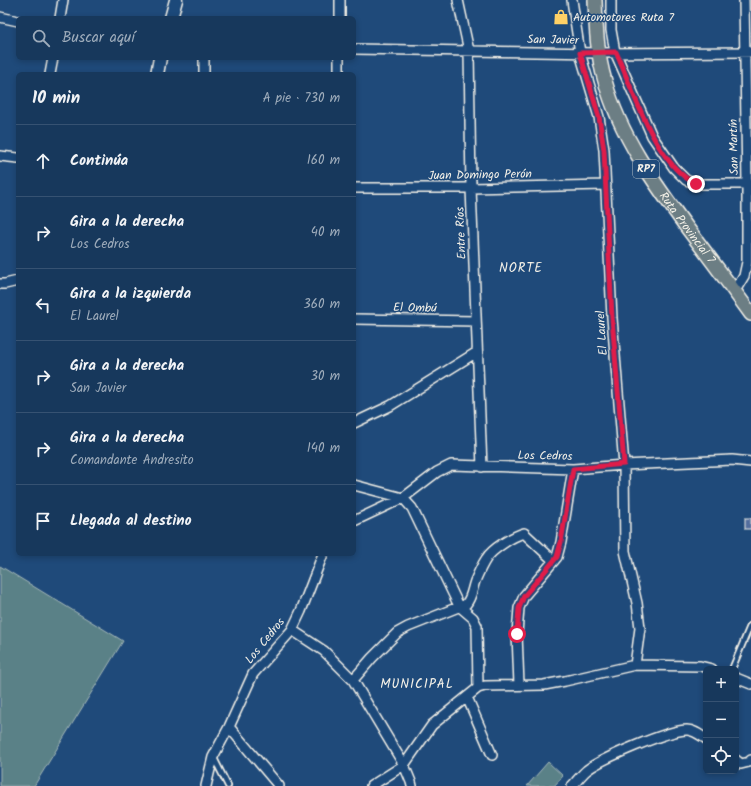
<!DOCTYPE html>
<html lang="es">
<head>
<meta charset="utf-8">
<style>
	body { margin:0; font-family:Kalam,sans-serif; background:#203f62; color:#f1f3f6 }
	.controls { position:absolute; right:12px; bottom:12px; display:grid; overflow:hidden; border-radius:6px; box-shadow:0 2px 6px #0003 }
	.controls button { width:36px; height:36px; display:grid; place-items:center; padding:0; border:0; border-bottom:1px solid #365272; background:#17385c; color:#f1f3f6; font:20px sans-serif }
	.stop { position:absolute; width:12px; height:12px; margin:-9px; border:3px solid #e11d48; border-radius:50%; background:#fff }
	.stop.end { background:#e11d48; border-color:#fff; box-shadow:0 1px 4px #0008 }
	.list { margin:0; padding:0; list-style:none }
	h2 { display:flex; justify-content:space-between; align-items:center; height:52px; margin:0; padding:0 16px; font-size:17px }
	h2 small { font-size:13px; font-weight:400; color:#9eacbb }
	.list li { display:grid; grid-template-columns:26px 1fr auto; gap:12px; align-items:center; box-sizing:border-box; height:72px; padding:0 16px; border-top:1px solid #365272 }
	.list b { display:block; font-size:15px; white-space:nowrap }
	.list p { margin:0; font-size:13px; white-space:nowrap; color:#9eacbb }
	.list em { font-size:13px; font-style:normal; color:#9eacbb }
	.icon { flex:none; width:22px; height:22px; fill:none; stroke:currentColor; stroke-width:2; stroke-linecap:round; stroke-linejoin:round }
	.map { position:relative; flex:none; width:751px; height:786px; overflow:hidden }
	.search { position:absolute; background:#17385c; box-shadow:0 2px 6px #0003; left:16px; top:16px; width:340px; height:44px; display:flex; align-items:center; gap:10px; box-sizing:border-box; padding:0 14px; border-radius:6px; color:#9eacbb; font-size:15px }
	.panel { position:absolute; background:#17385c; box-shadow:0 2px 6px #0003; left:16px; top:72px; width:340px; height:484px; border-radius:6px }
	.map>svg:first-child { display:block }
	.green { fill:#5a8187; stroke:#a7b9b8 }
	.building { fill:#536e9e; stroke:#f4f1e8 }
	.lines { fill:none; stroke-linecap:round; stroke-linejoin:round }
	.service-casing { stroke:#f4f1e8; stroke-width:8 }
	.minor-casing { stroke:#f4f1e8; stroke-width:12 }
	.secondary-casing { stroke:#f4f1e8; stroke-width:15 }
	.primary-casing { stroke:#f4f1e8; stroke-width:16 }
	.service { stroke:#1f4a7a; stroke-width:4.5 }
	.minor { stroke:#1f4a7a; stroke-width:9 }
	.secondary { stroke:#1f4a7a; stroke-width:12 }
	.primary { stroke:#6c7e84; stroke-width:13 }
	.route { stroke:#e11d48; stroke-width:5 }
	.labels { text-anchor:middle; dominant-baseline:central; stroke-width:3; stroke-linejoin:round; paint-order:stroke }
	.shield { fill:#1f4a7a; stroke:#b4bfc7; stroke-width:1 }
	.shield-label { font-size:11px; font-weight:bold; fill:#f4f1e8 }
	.poi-label { font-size:12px; fill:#f4f1e8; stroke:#1f4a7a; text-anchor:start }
	.street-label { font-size:12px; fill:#f4f1e8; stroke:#1f4a7a }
	.neighbourhood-label { font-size:13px; letter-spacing:1px; fill:#f4f1e8; stroke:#1f4a7a }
</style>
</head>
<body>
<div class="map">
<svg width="751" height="786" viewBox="0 0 751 786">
	<rect width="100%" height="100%" fill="#1f4a7a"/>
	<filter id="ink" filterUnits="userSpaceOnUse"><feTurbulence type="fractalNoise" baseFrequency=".025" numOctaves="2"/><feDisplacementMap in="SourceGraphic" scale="8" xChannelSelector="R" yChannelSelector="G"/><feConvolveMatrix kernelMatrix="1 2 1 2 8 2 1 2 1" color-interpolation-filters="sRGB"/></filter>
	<g filter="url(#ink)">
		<path class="green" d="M0 566 123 641 34 786H0Z
			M548 762 563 776 554 786H527Z"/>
		<path class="building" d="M745 518H751V529H745Z"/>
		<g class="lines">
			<defs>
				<path id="service" d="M732 669 750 626
					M214 758 228 786"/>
				<path id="minor" d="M458 0 469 51 471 188 482 467
					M572 0 580 53 599 117 604 150 612 318 624 465 625 551 637 603 640 628 635 665
					M611 0V30L615 52 652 136 674 168 686 180 696 184H751
					M0 17 18 21
					M60 18 63 0
					M340 18V0
					M354 49 599 53 751 52
					M339 58V74
					M50 74 53 58
					M204 74V58
					M0 156 18 158
					M354 188H471L606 185
					M0 284H5L18 281
					M735 291 744 276 747 262V184L744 0
					M354 319 476 321
					M354 423 390 406 477 352
					M354 485 403 498 412 508 459 606 473 618 477 626 478 688
					M354 521 403 498 437 472 451 465 573 469 624 465 732 460 751 462
					M292 630 324 651 353 680 404 765 411 782 412 786
					M736 678 751 684
					M353 680 372 658 397 633 408 627 466 604C472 597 472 589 475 581 478 574 482 565 486 559 492 549 513 536 524 533L554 561
					M519 685 517 634 519 608 524 596 557 557 561 542 573 469
					M467 697 492 755
					M229 727 279 786
					M736 760 741 764 749 762 751 760
					M206 786 213 757 229 727 253 674 292 630 301 611 323 554
					M371 786 404 765 432 725 478 688 485 686 544 685 565 681 635 665 700 666 712 669
					M572 786C577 781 581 775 587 770 601 759 668 730 687 730 694 730 700 735 706 739"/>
				<path id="secondary" d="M171 18 176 0
					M157 74 160 58"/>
				<g id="primary">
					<path id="s1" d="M595 0C596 27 597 55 605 81 620 136 655 184 688 229 709 257 730 285 751 314"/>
				</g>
			</defs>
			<use href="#service" class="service-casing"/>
			<use href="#minor" class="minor-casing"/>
			<use href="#secondary" class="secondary-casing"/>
			<use href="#primary" class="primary-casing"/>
			<use href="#service" class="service"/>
			<use href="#minor" class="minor"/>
			<use href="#secondary" class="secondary"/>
			<use href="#primary" class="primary"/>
		</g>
	</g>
	<g class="lines" filter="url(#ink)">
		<path class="route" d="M517 634 519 608 524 596 557 557 561 542 573 469 624 464 612 318 604 150 599 117 580 53 616 52C634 92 655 164 696 184"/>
	</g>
	<defs>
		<symbol id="shop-bare" viewBox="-9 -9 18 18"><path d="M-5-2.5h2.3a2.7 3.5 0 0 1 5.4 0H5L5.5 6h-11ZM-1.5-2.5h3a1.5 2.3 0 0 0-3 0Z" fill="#ffd166" stroke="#1f4a7a" stroke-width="2.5" paint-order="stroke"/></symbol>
	</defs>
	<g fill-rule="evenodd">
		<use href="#shop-bare" x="550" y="6" width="22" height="22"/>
	</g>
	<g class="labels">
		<rect class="shield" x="633" y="160" width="26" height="18" rx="3"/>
		<g class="shield-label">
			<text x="646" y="169">RP7</text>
		</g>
		<g class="poi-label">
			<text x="573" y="17">Automotores Ruta 7</text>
		</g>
		<g class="street-label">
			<text transform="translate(553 40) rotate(1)">San Javier</text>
			<text transform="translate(734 147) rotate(-91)">San Martín</text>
			<text transform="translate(480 175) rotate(-1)">Juan Domingo Perón</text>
			<text stroke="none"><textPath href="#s1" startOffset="251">Ruta Provincial 7</textPath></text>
			<text transform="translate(461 233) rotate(-92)">Entre Ríos</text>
			<text transform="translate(415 308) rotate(1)">El Ombú</text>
			<text transform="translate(602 333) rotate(-94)">El Laurel</text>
			<text transform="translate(545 456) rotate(1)">Los Cedros</text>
			<text transform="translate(265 641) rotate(-51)">Los Cedros</text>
		</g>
		<g class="neighbourhood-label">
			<text x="521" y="268">NORTE</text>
			<text x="417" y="684">MUNICIPAL</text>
		</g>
	</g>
</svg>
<div class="controls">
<button>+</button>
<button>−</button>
<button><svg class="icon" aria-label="locate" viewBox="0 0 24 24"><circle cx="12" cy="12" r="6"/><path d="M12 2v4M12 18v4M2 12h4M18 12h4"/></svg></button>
</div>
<div class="stop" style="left:517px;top:634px"></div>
<div class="stop end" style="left:696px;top:184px"></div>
<div class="search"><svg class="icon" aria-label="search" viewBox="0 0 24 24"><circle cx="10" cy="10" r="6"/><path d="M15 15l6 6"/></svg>Buscar aquí</div>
<section class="panel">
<h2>10 min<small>A pie · 730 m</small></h2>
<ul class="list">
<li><svg class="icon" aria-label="ahead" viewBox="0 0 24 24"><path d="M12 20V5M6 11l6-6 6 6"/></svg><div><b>Continúa</b></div><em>160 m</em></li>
<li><svg class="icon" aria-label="right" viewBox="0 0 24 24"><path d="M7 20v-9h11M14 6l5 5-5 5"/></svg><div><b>Gira a la derecha</b><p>Los Cedros</p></div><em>40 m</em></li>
<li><svg class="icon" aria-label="left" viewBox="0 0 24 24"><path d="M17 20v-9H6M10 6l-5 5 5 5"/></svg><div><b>Gira a la izquierda</b><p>El Laurel</p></div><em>360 m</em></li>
<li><svg class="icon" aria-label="right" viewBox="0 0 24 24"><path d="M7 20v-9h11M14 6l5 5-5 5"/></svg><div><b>Gira a la derecha</b><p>San Javier</p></div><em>30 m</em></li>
<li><svg class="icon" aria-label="right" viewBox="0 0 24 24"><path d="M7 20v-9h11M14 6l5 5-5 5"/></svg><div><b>Gira a la derecha</b><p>Comandante Andresito</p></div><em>140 m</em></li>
<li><svg class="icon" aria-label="arrive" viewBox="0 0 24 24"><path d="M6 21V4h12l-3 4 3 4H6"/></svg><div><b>Llegada al destino</b></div></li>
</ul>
</section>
</div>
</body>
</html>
